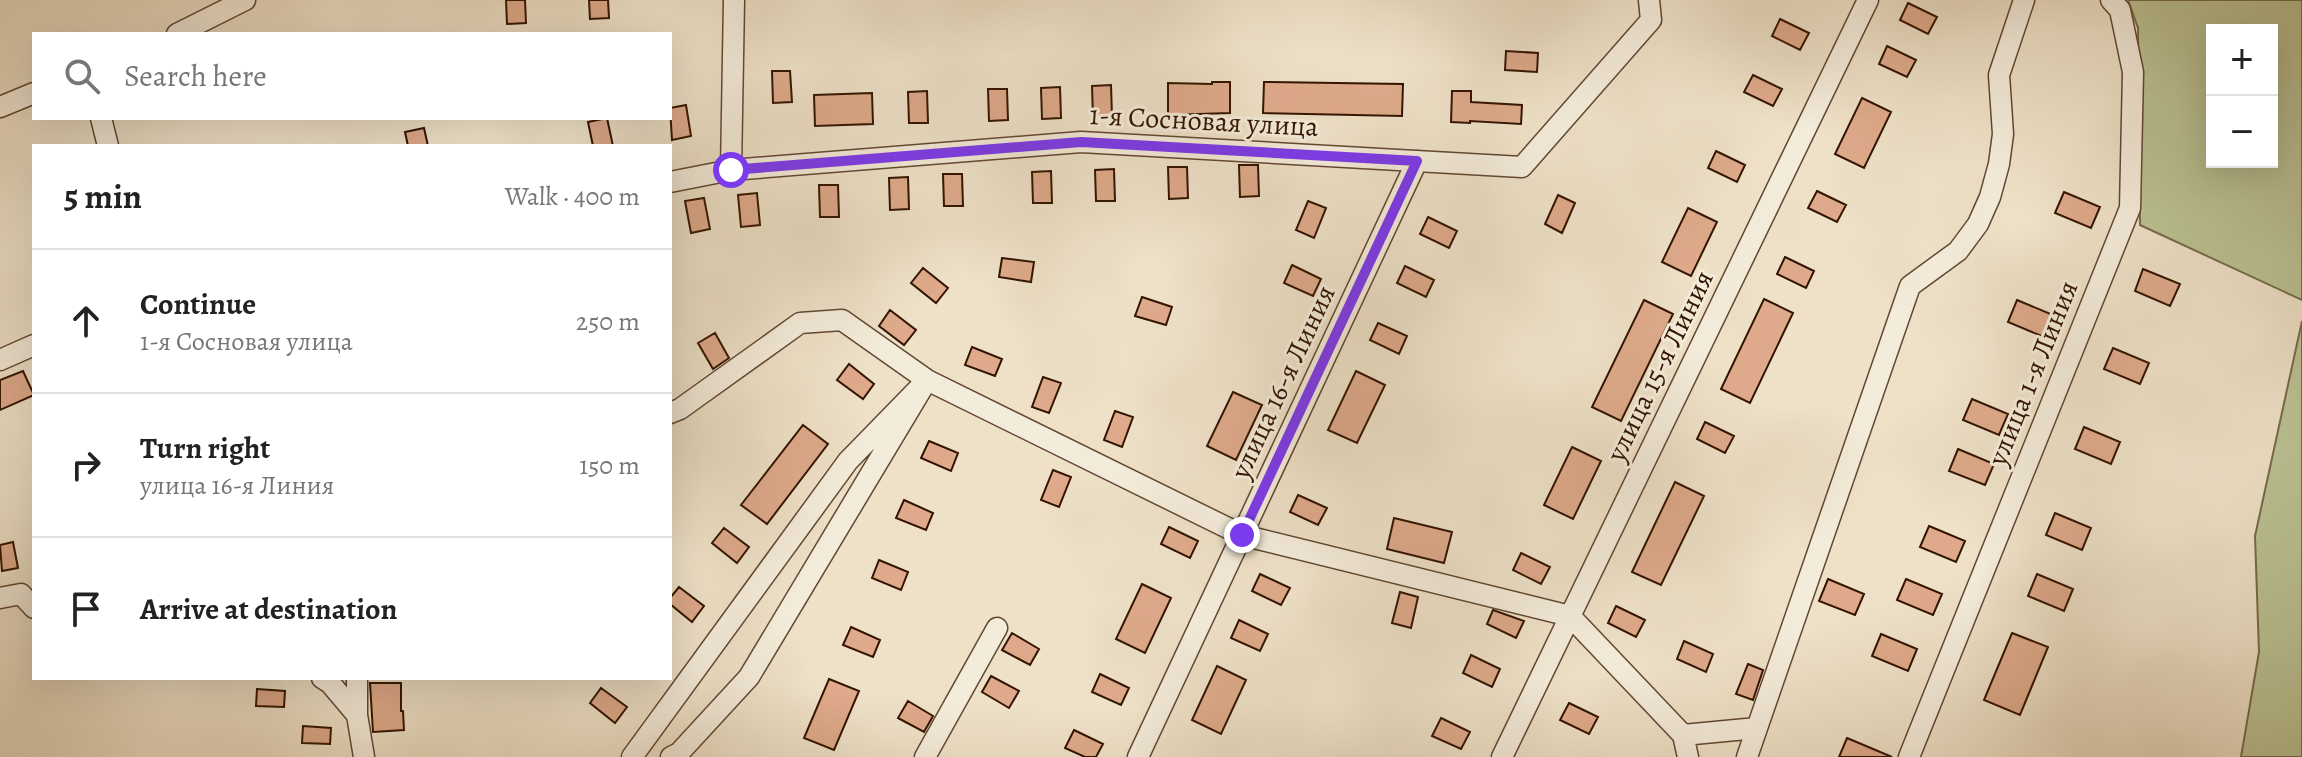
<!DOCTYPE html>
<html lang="en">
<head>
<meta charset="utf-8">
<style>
	body { margin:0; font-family:Alegreya,serif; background:#f6f6f6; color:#222 }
	.controls { position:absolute; right:24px; top:24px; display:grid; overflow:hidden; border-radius:0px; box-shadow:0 8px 32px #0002 }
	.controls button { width:72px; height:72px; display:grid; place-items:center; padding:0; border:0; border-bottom:2px solid #e0e0e0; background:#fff; color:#222; font:40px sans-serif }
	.stop { position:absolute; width:24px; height:24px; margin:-18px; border:6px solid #7c3aed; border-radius:50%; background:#fff }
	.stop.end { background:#7c3aed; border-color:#fff; box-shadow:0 2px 8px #0008 }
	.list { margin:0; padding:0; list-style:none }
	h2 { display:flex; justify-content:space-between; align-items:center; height:104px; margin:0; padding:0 32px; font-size:34px }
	h2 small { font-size:26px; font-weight:400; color:#767676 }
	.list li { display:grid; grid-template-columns:52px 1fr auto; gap:24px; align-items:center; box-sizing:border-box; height:144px; padding:0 32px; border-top:2px solid #e0e0e0 }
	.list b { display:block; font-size:30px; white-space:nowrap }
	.list p { margin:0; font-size:26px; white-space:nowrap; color:#767676 }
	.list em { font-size:26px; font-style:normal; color:#767676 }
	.icon { flex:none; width:44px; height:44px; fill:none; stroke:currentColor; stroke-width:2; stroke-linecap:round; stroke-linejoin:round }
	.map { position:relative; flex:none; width:2302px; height:757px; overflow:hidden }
	.search { position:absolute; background:#fff; box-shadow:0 8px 32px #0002; left:32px; top:32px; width:640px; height:88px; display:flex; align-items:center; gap:20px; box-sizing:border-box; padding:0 28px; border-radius:0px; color:#767676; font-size:30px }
	.panel { position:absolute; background:#fff; box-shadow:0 8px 32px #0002; left:32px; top:144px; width:640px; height:536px; border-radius:0px }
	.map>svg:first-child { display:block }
	.green { fill:#bbc294; stroke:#776b4a; stroke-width:2; fill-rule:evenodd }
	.building { fill:#deaa8b; stroke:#331400; stroke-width:2 }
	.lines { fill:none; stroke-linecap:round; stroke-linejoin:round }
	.minor-casing { stroke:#624732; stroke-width:23 }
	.minor { stroke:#f4ecdb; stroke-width:20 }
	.route { stroke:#7c3aed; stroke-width:10 }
	.labels { text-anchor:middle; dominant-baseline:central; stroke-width:6; stroke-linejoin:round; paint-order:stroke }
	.street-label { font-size:28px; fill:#331400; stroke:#f4ecdb }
</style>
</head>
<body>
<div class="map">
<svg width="2302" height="757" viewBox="0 0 2302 757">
	<rect width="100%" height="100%" fill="#eee1c8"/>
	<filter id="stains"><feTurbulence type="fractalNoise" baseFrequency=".0025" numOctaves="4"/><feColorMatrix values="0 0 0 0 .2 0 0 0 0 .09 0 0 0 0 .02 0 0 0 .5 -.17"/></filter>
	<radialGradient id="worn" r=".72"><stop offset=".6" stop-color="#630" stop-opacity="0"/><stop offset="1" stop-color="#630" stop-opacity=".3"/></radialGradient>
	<path class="green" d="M2128 0H2302V300L2140 225 2138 28ZM2212 30H2272V162H2212Z
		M2302 321V757H2241L2259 652 2255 536Z"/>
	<path class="building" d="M506 0H525L526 23 507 24Z
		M589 0H608L609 18 590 19Z
		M1908 3 1937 17 1928 34 1900 20Z
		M1780 19 1809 33 1800 50 1772 36Z
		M1887 46 1916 60 1907 77 1879 64Z
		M1506 51 1538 53 1537 72 1505 70Z
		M772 71H790L792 102 773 103Z
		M1753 75 1782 89 1773 106 1744 92Z
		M1212 82H1230V113L1168 115V83L1212 84Z
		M1264 82 1403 84 1402 116 1263 113Z
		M1111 85 1112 117H1093L1092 86Z
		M1060 87 1061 118 1042 119 1041 88Z
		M988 89H1007L1008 120 989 121Z
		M927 91 928 123H909L908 92Z
		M1452 91H1471V102L1522 105 1521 124 1470 121V123L1451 122Z
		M872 93 873 124 815 126 814 95Z
		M1862 98 1891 112 1864 168 1835 154Z
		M686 105 691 136 672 140 670 108Z
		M607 118 613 146H593L588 122Z
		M424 128 428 146H408L405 132Z
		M1716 151 1745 165 1737 182 1708 168Z
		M1239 165H1258L1259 196 1240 197Z
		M1168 167H1187L1188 198 1169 199Z
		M1114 169 1115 201H1096L1095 170Z
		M1051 171 1052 203H1033L1032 172Z
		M943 174H962L963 206H944Z
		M908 177 909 209 890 210 889 178Z
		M819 185H838L839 217H820Z
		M1817 191 1846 205 1837 222 1808 208Z
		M2064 192 2100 207 2091 228 2055 213Z
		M757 193 760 225 741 227 738 195Z
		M1558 195 1575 203 1562 233 1545 224Z
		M704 198 710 229 691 233 685 201Z
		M1308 201 1326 208 1314 238 1296 230Z
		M1688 208 1717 222 1691 276 1662 262Z
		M1428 217 1457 231 1449 248 1420 234Z
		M1785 257 1814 271 1806 288 1777 274Z
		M1002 258 1034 262 1031 282 999 277Z
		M1292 265 1321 279 1313 296 1284 283Z
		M1405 266 1434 280 1426 297 1397 283Z
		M923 268 948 288 936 303 911 283Z
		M2143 269 2180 284 2170 306 2135 291Z
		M1142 297 1172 307 1166 325 1135 316Z
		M1764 299 1793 313 1750 403 1721 389Z
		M1644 300 1673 314 1621 421 1592 407Z
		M2017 300 2053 315 2044 337 2008 322Z
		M890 310 916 330 904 345 879 326Z
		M1378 323 1407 336 1399 354 1370 340Z
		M715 333 729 358 713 369 698 343Z
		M972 347 1002 359 995 376 965 365Z
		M2113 348 2149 363 2140 384 2104 369Z
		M849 364 874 384 863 399 837 380Z
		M23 371 34 395 0 410V380Z
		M1356 371 1385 385 1357 443 1328 430Z
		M1043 377 1061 383 1049 413 1032 407Z
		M1233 392 1262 405 1236 460 1207 446Z
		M1972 399 2008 414 1999 435 1963 420Z
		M1115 411 1133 417 1122 447 1104 440Z
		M1705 422 1734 436 1725 453 1697 439Z
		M803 425 828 444 767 524 741 505Z
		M2084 427 2120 442 2111 464 2075 449Z
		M929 441 958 453 951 471 921 458Z
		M1572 447 1601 461 1573 519 1544 505Z
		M1958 449 1994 464 1985 485 1949 471Z
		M1053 470 1071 477 1059 507 1041 500Z
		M1675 482 1704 496 1661 585 1632 572Z
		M1298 495 1327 508 1318 525 1290 512Z
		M904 500 933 513 926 530 896 518Z
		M2055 513 2091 528 2082 550 2046 535Z
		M1394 518 1452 532 1444 563 1387 549Z
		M1929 526 1965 541 1956 562 1920 547Z
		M1169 527 1198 541 1190 558 1161 544Z
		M724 528 749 547 737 563 712 543Z
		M13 542 18 568 2 571 0 545Z
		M1521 553 1550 567 1541 584 1513 570Z
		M879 560 908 572 901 590 872 578Z
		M1260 574 1290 588 1281 605 1252 591Z
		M2037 574 2073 589 2064 611 2028 596Z
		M1828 579 1864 594 1855 615 1819 601Z
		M1906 579 1942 594 1933 615 1897 600Z
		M1142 584 1171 598 1145 653 1116 639Z
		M679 587 704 606 692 622 670 604V598Z
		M1400 592 1418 597 1411 628 1392 623Z
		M1616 606 1645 620 1636 637 1608 623Z
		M1493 610 1524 621 1516 638 1487 624Z
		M1239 620 1268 634 1260 651 1231 638Z
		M851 627 880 640 873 657 843 645Z
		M1012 633 1039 649 1030 665 1002 650Z
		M2012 633 2048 647 2020 715 1984 700Z
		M1881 634 1917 649 1908 671 1872 656Z
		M1684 641 1713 654 1706 672 1677 659Z
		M1471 655 1500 669 1492 687 1463 673Z
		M1748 664 1763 670 1753 700 1736 694Z
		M1217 666 1246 680 1221 734 1192 720Z
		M1100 674 1129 688 1121 705 1092 692Z
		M991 676 1019 691 1009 708 982 692Z
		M829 679 859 691 834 750 804 738Z
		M370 683H401V711H403L404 730 373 732Z
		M601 688 627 707 615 723 590 703Z
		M257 689 285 691 284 707 256 706Z
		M908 701 933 716 924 732 898 718Z
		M1569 703 1598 717 1589 734 1560 720Z
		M1441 718 1470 732 1461 749 1432 736Z
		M303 726 331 728 330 744 302 743Z
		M1074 730 1103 744 1096 757H1085L1065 748Z
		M1847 738 1892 757H1839Z"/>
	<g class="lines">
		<defs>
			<path id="minor" d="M177 34 245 0
				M0 107 34 93
				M101 118 108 146
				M731 170 734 0
				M670 182 731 170 1081 142 1522 167 1651 20 1649 0
				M0 360 34 345
				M670 413 680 409 800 323 842 320 927 380 749 677 679 753 671 757
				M0 598 21 594 34 608
				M322 678 330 683 357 715 364 757
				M357 678V715
				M1683 735 1757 728
				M632 757 848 461 927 380 1242 535 1570 616 1683 735 1688 757
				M925 757 997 628
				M1138 757 1417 161
				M1502 757 1868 0
				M1747 757 1910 286 1958 251 1978 224 1990 197 1999 164 2003 134 1999 75 2024 0
				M1909 757 2130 208 2133 72 2120 10 2111 0"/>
		</defs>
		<use href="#minor" class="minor-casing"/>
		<use href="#minor" class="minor"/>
	</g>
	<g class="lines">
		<path class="route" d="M731 170 1081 142 1417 161 1242 535"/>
	</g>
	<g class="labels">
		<g class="street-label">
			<text transform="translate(1204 121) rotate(3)">1-я Сосновая улица</text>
			<text transform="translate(1660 366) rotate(-64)">улица 15-я Линия</text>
			<text transform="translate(2033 373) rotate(-68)">улица 1-я Линия</text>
			<text transform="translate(1283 382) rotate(-65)">улица 16-я Линия</text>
		</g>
	</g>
	<rect width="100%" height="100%" filter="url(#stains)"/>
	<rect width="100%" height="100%" fill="url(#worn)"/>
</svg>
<div class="controls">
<button>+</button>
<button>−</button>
</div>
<div class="stop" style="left:731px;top:170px"></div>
<div class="stop end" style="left:1242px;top:535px"></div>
<div class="search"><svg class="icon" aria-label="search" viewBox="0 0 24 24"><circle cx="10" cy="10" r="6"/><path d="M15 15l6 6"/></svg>Search here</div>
<section class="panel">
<h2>5 min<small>Walk · 400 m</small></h2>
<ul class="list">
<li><svg class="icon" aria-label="ahead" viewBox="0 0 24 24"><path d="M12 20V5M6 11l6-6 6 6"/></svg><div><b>Continue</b><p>1-я Сосновая улица</p></div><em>250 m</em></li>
<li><svg class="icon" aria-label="right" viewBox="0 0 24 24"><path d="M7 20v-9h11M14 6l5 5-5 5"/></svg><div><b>Turn right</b><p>улица 16-я Линия</p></div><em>150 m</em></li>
<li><svg class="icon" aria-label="arrive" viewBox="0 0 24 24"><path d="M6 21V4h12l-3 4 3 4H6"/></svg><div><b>Arrive at destination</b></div></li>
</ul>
</section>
</div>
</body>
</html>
